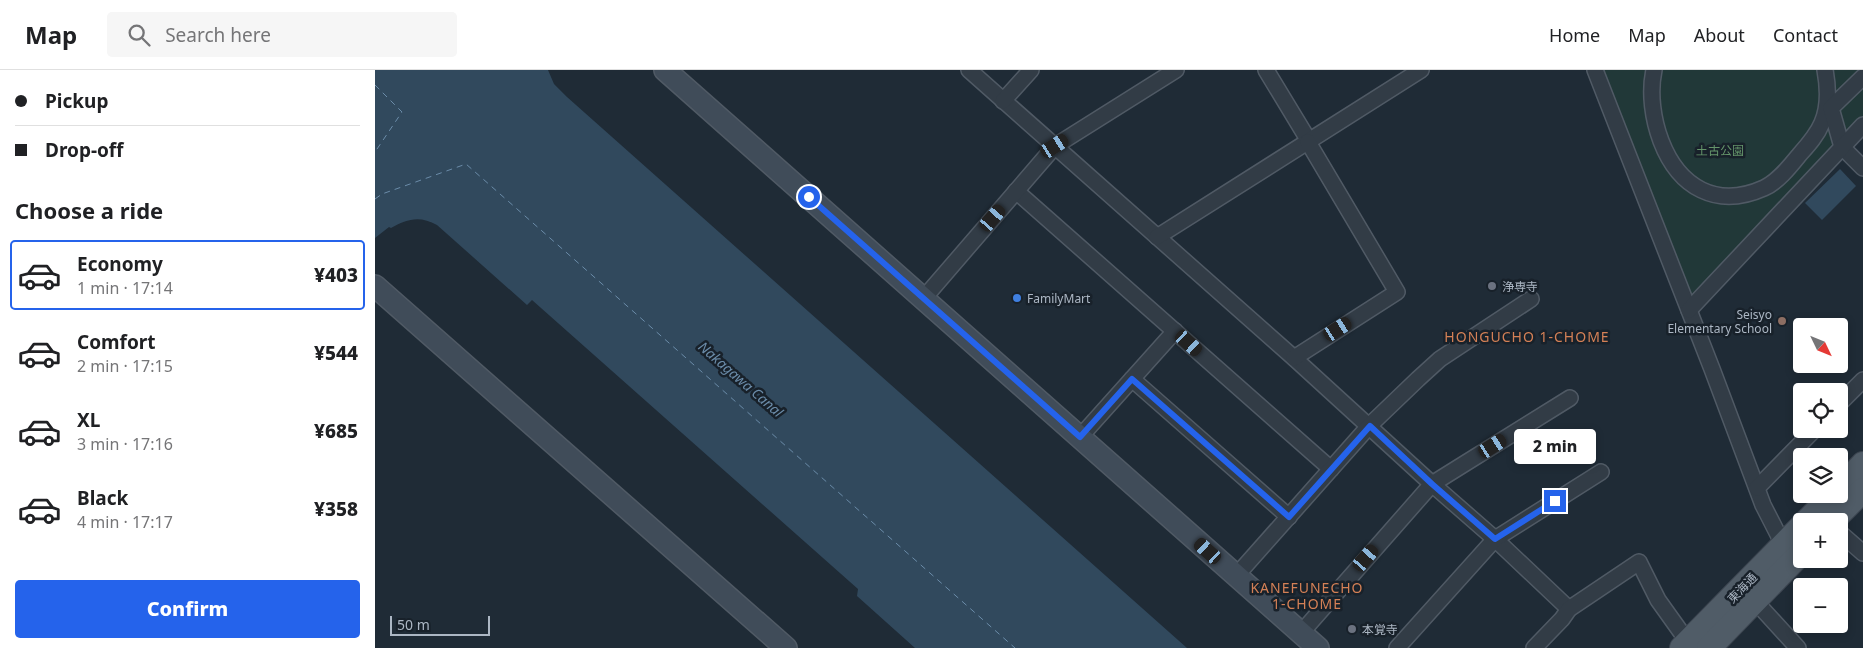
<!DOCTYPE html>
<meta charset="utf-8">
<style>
:root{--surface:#fff;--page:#f6f6f6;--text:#202124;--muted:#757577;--line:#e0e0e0;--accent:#2563eb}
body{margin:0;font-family:"Noto Sans","Noto Sans JP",sans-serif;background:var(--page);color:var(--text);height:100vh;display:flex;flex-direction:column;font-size:19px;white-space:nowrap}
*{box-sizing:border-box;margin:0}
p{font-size:16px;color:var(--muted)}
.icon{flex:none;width:28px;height:28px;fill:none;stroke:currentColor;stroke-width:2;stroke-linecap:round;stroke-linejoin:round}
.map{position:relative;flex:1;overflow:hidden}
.details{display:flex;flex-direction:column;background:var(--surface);width:375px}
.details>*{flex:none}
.guide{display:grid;align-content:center;height:110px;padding:0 15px;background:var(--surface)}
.needle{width:32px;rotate:133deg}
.controls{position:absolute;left:1418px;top:248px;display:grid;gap:10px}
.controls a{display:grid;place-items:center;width:55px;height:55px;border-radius:5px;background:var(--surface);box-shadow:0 2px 8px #0003;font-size:25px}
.scale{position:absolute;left:15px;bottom:12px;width:100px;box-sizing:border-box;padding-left:5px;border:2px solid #acb7c4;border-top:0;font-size:14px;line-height:18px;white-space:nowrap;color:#acb7c4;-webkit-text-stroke:4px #18212a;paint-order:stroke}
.end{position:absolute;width:22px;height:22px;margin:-11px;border:6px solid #2563eb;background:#fff;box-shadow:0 0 0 2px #fff}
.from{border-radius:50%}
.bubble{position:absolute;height:35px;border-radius:5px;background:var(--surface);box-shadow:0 2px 8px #0003;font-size:16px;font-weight:800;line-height:35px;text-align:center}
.car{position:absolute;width:15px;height:30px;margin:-15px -8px;border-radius:6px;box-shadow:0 0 4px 1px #0007;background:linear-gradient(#222 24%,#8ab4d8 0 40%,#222 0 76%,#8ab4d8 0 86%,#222 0)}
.guide b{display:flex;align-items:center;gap:18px;height:48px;font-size:19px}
.guide b+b{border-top:1px solid var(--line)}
.guide i{width:12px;height:12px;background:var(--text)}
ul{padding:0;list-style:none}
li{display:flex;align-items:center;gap:15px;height:70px;margin:0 10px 8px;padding:0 5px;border:2px solid transparent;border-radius:5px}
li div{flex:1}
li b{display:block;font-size:19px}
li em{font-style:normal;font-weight:800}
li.active{border-color:var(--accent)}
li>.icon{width:45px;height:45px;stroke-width:1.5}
h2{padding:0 15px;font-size:22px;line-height:60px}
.action{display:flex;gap:10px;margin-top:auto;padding:10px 15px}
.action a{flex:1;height:58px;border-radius:5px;background:var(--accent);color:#fff;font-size:20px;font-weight:800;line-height:58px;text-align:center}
header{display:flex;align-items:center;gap:30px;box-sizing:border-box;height:70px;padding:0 25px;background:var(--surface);border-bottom:1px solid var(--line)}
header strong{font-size:24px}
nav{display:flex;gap:28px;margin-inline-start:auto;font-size:18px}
.search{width:350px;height:45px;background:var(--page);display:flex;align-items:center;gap:12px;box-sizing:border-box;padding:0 18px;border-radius:5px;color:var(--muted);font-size:19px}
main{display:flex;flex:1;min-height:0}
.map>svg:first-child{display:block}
.green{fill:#213838}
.water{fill:#31495d}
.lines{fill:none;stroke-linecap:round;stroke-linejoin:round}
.ferry{stroke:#6b8ca9;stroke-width:1;stroke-dasharray:6 5;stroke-linecap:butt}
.street-casing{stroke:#505a65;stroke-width:18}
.secondary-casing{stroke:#505a65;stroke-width:24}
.primary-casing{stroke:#3c4550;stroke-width:26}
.street{stroke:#323c46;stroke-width:15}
.secondary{stroke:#404c59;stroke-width:21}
.primary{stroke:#505c67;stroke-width:24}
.route{stroke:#2563eb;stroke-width:6}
.worship-dot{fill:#6b7280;stroke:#18212a;stroke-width:2}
.shop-dot{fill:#3f7fe0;stroke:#18212a;stroke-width:2}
.education-dot{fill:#8d6e63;stroke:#18212a;stroke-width:2}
.labels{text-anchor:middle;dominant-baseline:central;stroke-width:5;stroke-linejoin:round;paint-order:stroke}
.park-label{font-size:12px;fill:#64946a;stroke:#18212a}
.poi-label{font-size:12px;fill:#acb7c4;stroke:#18212a;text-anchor:start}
.street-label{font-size:12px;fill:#acb7c4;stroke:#18212a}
.neighbourhood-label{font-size:14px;letter-spacing:1px;fill:#d48056;stroke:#18212a}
.water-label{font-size:14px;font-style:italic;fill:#6b8ca9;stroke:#18212a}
</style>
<header>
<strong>Map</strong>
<div class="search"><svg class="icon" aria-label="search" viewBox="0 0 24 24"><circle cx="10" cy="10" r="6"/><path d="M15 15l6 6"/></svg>Search here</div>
<nav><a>Home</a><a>Map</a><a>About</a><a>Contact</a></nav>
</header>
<main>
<section class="details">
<div class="guide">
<b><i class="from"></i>Pickup</b>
<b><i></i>Drop-off</b>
</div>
<h2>Choose a ride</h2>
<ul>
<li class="active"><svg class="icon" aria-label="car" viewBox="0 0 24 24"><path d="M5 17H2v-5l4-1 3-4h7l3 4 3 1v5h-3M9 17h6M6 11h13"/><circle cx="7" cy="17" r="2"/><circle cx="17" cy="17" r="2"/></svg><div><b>Economy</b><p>1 min · 17:14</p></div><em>¥403</em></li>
<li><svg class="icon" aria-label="car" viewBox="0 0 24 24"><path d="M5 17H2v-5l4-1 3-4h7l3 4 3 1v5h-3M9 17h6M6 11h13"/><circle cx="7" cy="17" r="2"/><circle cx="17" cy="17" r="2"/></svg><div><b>Comfort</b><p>2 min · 17:15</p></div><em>¥544</em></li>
<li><svg class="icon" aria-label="car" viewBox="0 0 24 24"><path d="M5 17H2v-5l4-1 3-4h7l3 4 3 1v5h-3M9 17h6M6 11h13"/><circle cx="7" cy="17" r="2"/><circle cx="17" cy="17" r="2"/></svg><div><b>XL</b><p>3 min · 17:16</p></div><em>¥685</em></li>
<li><svg class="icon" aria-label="car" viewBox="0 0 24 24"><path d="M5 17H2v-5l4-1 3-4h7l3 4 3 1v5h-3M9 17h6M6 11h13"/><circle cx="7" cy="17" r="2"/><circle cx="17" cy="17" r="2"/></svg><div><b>Black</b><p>4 min · 17:17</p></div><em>¥358</em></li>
</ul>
<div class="action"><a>Confirm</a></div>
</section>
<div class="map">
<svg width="1488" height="578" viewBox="0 0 1488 578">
<rect width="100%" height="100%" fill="#1f2b36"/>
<polygon class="green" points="1227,0 1488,0 1488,47 1316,225"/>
<g class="water">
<path d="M 0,0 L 173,0 L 179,14 L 192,27 L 812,578 L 540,578 L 482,526 L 483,519 L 157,230 L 152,235 L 62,155 C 45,145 31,149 16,158 L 14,157 L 0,168 Z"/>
<polygon points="1465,99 1481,116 1447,150 1430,133"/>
</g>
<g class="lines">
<g class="ferry">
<polyline points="0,15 27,42 0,82"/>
<polyline points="0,129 7,124 91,94 640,578"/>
</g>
<g class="street-casing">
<g id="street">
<polyline points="594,0 919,288 1057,414 1120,469 1194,539"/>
<polyline points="891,0 934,71"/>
<polyline points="1220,0 1337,299 1388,435 1411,480"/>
<path d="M 1279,0 C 1274,23 1278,50 1286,71 C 1304,118 1342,139 1389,118 C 1403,112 1416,95 1425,84 C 1434,74 1442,65 1447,53 C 1454,37 1453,16 1450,0"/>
<polyline points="1488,7 1456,38 1467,77 1488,98"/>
<polyline points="628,31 656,0"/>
<polyline points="641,121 956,399"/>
<polyline points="782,167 1046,0"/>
<polyline points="549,228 680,76 801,0"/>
<polyline points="1314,240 1488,55"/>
<polyline points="919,288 1022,222 933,72"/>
<polyline points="757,309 914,447"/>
<polyline points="1464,334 1488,310"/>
<polyline points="705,367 800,261"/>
<polyline points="1382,418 1440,359"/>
<polyline points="1464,462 1488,483"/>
<polyline points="861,506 995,355 1043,309 1065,289 1156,229"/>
<polyline points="1380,531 1423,578"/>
<polyline points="926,563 1057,414 1195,328"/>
<polyline points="1022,578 1120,469 1226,402"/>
<polyline points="1159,578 1187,549 1194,539 1264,492 1283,530 1313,572"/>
</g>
</g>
<g class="secondary-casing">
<g id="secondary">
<polyline points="290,0 943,578"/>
<polyline points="0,216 411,578"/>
</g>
</g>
<g class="primary-casing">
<g id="primary">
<polyline points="1464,419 1488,394"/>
<polyline points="1432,451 1459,424"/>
<polyline points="1457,451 1488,420"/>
<polyline points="1307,578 1426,457"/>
<polyline points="1334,578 1426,483"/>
</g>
</g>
<use href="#street" class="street"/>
<use href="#secondary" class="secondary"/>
<use href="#primary" class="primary"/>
</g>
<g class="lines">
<polyline class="route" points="434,127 705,367 757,309 914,447 995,356 1057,414 1120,469 1180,431"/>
</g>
<g class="worship-dot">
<circle cx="1117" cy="216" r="5"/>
<circle cx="977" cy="559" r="5"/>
</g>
<circle class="shop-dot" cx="642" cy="228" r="5"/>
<circle class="education-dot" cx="1407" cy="251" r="5"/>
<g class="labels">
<g class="park-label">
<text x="1345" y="80">土古公園</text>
</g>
<g class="poi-label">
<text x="1127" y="216">浄専寺</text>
<text x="652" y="228">FamilyMart</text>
<text x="1397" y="244" text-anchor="end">Seisyo<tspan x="1397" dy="14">Elementary School</tspan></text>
<text x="987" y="559">本覚寺</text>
</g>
<g class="street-label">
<text transform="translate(1367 518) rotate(-46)">東海通</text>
</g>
<g class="neighbourhood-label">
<text x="1152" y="266">HONGUCHO 1-CHOME</text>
<text x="932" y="517">KANEFUNECHO<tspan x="932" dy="16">1-CHOME</tspan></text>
</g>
<g class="water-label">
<text transform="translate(366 309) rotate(41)">Nakagawa Canal</text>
</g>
</g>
</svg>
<div class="controls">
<a><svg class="needle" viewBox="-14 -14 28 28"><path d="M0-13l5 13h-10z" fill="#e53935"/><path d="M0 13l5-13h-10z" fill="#757577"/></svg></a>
<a><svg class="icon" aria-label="locate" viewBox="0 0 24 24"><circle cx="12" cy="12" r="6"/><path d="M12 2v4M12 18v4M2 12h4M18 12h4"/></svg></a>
<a><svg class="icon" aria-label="layers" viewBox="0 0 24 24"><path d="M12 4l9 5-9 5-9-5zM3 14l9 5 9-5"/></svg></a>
<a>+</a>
<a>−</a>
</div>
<div class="scale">50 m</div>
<i class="end from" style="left:434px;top:127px"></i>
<i class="end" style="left:1180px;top:431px"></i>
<div class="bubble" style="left:1139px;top:359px;width:82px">2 min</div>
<i class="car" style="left:680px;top:76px;rotate:58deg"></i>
<i class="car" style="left:618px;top:148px;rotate:41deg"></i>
<i class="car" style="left:963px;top:259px;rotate:58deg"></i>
<i class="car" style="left:814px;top:273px;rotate:132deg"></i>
<i class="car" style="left:1118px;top:376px;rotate:58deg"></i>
<i class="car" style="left:833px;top:481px;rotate:312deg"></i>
<i class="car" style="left:991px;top:488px;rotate:41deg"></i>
</div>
</main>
